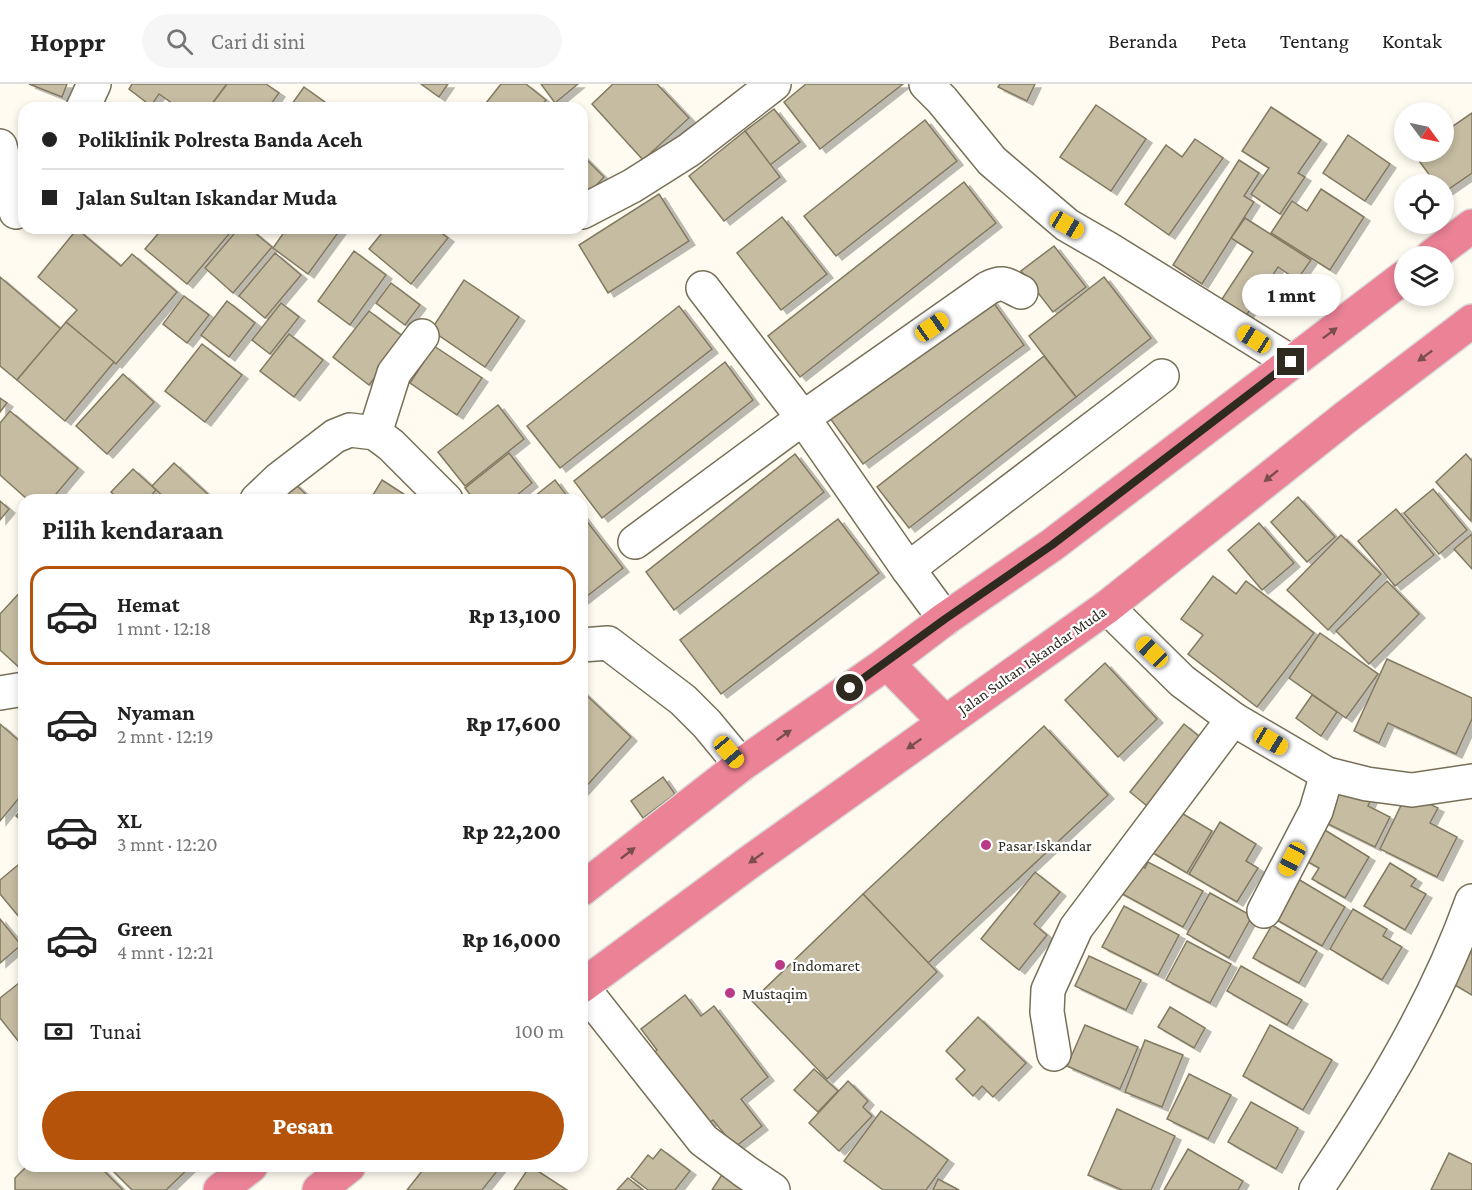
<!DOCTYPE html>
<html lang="id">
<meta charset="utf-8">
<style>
:root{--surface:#fff;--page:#f6f6f6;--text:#222;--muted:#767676;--line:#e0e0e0;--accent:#b45309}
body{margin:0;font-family:"Crimson Pro",serif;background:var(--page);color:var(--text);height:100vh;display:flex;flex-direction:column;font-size:22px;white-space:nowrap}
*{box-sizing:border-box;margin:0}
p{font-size:20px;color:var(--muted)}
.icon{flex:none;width:33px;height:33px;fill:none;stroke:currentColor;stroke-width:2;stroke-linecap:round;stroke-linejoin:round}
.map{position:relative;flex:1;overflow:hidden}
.panel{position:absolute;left:18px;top:410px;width:570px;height:678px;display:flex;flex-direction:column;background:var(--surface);border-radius:18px;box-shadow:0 3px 9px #0003}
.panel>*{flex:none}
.banner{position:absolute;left:18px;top:18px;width:570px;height:132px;border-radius:18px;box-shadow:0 3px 9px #0003;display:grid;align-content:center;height:132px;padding:0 24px;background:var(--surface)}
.needle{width:39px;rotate:123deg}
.buttons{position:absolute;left:1394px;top:18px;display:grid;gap:12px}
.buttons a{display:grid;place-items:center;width:60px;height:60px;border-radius:50%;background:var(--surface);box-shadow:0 3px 9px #0003;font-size:30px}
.end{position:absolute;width:27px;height:27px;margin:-14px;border:8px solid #2e2a20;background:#fff;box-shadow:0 0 0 3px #fff}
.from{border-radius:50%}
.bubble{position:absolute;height:42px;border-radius:21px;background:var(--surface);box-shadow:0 3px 9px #0003;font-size:20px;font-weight:800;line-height:42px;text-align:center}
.car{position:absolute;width:18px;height:36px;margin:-18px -9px;border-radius:8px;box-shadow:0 0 4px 2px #0007;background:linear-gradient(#f5c518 24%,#345 0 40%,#f5c518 0 76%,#345 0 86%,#f5c518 0)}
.banner b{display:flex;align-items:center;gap:21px;height:57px;font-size:22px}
.banner b+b{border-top:2px solid var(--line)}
.banner i{width:15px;height:15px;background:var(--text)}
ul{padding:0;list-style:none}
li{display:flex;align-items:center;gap:18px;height:99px;margin:0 12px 9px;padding:0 12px;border:3px solid transparent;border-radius:18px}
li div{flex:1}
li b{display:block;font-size:22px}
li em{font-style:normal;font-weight:800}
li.on{border-color:var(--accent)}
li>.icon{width:54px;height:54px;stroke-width:1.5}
h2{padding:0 24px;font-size:27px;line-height:72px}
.pay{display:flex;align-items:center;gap:15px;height:66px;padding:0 24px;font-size:22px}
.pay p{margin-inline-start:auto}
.button{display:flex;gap:12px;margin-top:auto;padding:12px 24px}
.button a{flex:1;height:69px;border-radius:36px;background:var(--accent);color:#fff;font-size:24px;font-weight:800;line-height:69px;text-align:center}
header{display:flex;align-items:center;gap:36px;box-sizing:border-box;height:84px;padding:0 30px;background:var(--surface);border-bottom:2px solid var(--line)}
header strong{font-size:28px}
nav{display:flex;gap:33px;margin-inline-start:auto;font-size:21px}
.search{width:420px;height:54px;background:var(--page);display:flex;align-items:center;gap:15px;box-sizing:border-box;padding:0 21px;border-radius:33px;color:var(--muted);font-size:22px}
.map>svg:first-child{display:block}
.building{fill:#c5bca2;stroke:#817960;stroke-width:1.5;filter:url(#shadow)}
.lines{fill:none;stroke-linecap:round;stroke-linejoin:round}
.minor-casing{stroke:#776f57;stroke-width:36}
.trunk-casing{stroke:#d9d9d7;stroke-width:36}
.minor{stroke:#fff;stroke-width:33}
.trunk{stroke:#eb8296;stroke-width:33}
.oneway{fill:#7a4d4f}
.route{stroke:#2e2a20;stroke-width:8}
.poi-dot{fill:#bb3a85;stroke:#fff;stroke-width:2}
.labels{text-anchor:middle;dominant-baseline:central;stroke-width:4.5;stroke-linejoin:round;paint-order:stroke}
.street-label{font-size:16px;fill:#2e2a20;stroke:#fff}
.poi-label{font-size:16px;fill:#2e2a20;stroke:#fff;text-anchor:start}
</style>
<header>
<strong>Hoppr</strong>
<div class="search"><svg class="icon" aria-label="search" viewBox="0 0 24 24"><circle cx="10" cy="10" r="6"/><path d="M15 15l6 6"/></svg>Cari di sini</div>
<nav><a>Beranda</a><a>Peta</a><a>Tentang</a><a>Kontak</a></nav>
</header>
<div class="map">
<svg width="1472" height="1106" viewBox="0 0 1472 1106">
<defs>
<filter id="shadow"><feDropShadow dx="6" dy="4" stdDeviation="0" flood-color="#0004"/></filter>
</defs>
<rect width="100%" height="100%" fill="#fffbf0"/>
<g class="building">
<polygon points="29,0 67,0 62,13"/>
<polygon points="132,0 227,0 209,24 179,24 159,10 151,22 129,5"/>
<polygon points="227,0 266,0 279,9 268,24 209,24"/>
<polygon points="421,0 448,0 439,13"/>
<polygon points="501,0 526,0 546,16 539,24 482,24"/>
<polygon points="541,0 578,0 555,19"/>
<polygon points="613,0 657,0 689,34 643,76 592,20"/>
<polygon points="806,0 903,0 820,65 784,18"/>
<polygon points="1000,0 1035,0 1027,17 998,3"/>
<polygon points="304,3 333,24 289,24"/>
<polygon points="1096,21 1146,55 1111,107 1060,73"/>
<polygon points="1271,23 1321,56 1298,89 1305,93 1280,130 1251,110 1269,84 1242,67"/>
<polygon points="774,25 800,58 770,81 745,47"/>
<polygon points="1472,29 1472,89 1443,109 1443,100 1436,100 1414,70 1417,68 1443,68 1443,49"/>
<polygon points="925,36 957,77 836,172 804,132"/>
<polygon points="745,47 780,93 724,137 689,92"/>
<polygon points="1348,51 1390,80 1365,117 1323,89"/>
<polygon points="1195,55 1223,74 1169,151 1125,120 1166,61 1182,73"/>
<polygon points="582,71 604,93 582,116"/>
<polygon points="1239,76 1259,89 1244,112 1254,118 1202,200 1173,181"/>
<polygon points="964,98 996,139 800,293 768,252"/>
<polygon points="1321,105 1364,133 1330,186 1271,149 1292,117 1307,127"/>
<polygon points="659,110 689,157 608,209 579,161"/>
<polygon points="782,133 827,190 781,226 737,169"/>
<polygon points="1245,134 1311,176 1297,196 1278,183 1246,232 1222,215 1253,168 1231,154"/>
<polygon points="163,144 234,144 187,200 145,165"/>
<polygon points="239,144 249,144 272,163 233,209 205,184"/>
<polygon points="287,144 336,144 340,146 308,190 273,164"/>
<polygon points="386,144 435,144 448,154 411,200 369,165"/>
<polygon points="77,145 121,182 132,170 177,208 116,280 66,238 77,226 38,193"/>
<polygon points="1054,162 1086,203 1053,228 1021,187"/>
<polygon points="354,167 386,191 350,241 318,217"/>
<polygon points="275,169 301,191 265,234 239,212"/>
<polygon points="0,193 61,245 17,296 0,282"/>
<polygon points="1104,193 1151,254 1076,313 1029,252"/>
<polygon points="464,196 519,233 485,283 431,246"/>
<polygon points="391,199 420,221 405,241 376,219"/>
<polygon points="988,211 1024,261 863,380 827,330"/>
<polygon points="184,212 209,231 187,259 163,240"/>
<polygon points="227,217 255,239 229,273 201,251"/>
<polygon points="281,219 299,233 270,270 252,256"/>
<polygon points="679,222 712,265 560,384 527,342"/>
<polygon points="369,227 405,254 369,301 333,273"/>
<polygon points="66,238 114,278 65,337 17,296"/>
<polygon points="289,250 323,276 294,313 260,287"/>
<polygon points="202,260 242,291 205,338 165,307"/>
<polygon points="434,262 482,294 457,331 410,299"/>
<polygon points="1044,272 1076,313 909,444 877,403"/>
<polygon points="725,278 753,316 602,434 574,397"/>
<polygon points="123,290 154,318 107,370 76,342"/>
<polygon points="0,314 7,319 0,328"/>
<polygon points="498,321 524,355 465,402 438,368"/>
<polygon points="10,327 78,384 51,416 28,416 0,391 0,339"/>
<polygon points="509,369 532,399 511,416 474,416 465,404"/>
<polygon points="795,370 824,408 674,526 646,488"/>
<polygon points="1466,370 1472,377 1471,437 1436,398"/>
<polygon points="174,379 214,416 167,416 152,402"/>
<polygon points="133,385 156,406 147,416 119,416 111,408"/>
<polygon points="382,396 413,416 370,416"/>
<polygon points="555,396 570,416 530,416"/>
<polygon points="294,399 312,416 278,416"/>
<polygon points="1433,405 1467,446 1439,470 1404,429"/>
<polygon points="156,410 163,416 151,416"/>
<polygon points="1298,413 1335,453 1307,478 1271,438"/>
<polygon points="0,417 9,425 0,436"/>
<polygon points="1396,425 1434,471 1395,502 1358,457"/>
<polygon points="582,431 623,484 582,516"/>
<polygon points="838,435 879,489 721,610 680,556"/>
<polygon points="1259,439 1294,479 1262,506 1228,466"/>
<polygon points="1472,450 1472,485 1454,465"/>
<polygon points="1341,451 1381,490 1328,546 1287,506"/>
<polygon points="1213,492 1236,510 1246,497 1314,549 1257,623 1188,570 1203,551 1181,535"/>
<polygon points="1387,497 1419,530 1369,580 1336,547"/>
<polygon points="24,504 24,585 23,587 0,566 0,530"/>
<polygon points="1320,549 1378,590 1346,634 1289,594"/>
<polygon points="1387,575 1472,614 1472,635 1456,670 1388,639 1379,659 1354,647"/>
<polygon points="1105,579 1157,635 1118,673 1065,616"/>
<polygon points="582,607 631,653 582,707"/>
<polygon points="1312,611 1337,628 1321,652 1296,634"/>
<polygon points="0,640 24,661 24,708 0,737"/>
<polygon points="1184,640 1206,658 1152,726 1130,708"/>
<polygon points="1044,642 1108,711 928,879 863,810"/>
<polygon points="663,693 675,710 643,734 631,717"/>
<polygon points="1340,695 1373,711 1368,722 1390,733 1375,763 1320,736"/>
<polygon points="1407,709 1438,724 1430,739 1457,753 1437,793 1380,765"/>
<polygon points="24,723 24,739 16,732"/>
<polygon points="1173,724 1212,747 1187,789 1148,766"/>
<polygon points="1220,738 1256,760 1246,777 1258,784 1237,818 1189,790"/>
<polygon points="1315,740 1369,773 1345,814 1312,795 1319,784 1296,771"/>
<polygon points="24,776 24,839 0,810 0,796"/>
<polygon points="1133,777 1145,784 1148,778 1203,807 1183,843 1117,807"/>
<polygon points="1390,779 1416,795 1411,802 1426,810 1405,846 1364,822"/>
<polygon points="1035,788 1060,808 1034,840 1047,851 1019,886 981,855"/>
<polygon points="1293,792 1345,823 1322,862 1270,832"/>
<polygon points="1210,809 1252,832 1229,874 1187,850"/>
<polygon points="863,810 937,888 827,995 752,917"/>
<polygon points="1124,822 1179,851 1158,891 1102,863"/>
<polygon points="1353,825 1387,845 1383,852 1402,863 1382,896 1330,865"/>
<polygon points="0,835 21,861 0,879"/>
<polygon points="1272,841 1317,867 1299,899 1253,874"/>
<polygon points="1187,857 1231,880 1210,919 1166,896"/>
<polygon points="1471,862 1472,863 1472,911 1450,898"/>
<polygon points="1089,872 1141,896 1126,926 1075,902"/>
<polygon points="1241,882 1302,916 1287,941 1227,907"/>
<polygon points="24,895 24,954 19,958 0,934 0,914"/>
<polygon points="685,911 701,932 714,922 768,993 741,1015 762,1042 735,1063 713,1036 700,1047 645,976 657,966 641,945"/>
<polygon points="1170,923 1205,944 1194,964 1158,943"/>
<polygon points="978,933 1026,979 993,1013 982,1002 973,1012 956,995 965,986 946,967"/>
<polygon points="1085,941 1138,963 1120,1005 1067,982"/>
<polygon points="1270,941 1332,976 1303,1026 1243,992"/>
<polygon points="1145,956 1183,971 1162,1023 1125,1008"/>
<polygon points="814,985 838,1007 818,1028 794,1006"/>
<polygon points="1189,990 1231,1011 1208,1055 1167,1035"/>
<polygon points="848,997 868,1017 863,1023 872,1032 839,1067 809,1039"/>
<polygon points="1251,1018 1298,1044 1276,1085 1228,1058"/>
<polygon points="1117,1025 1175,1052 1151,1106 1122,1106 1088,1091"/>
<polygon points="881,1027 948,1076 926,1106 883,1106 844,1077"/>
<polygon points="661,1065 690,1087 675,1106 648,1106 631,1093 648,1071 653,1075"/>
<polygon points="1188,1065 1243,1097 1238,1106 1164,1106"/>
<polygon points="1449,1069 1472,1080 1472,1106 1431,1106"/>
<polygon points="27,1082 99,1082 123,1106 15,1106 15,1094"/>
<polygon points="108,1082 191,1082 166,1106 132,1106"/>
<polygon points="426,1082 501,1082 482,1106 407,1106"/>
<polygon points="530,1082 567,1106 514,1106"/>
<polygon points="723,1089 750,1106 712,1106"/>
<polygon points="628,1094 643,1106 617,1106"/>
<polygon points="938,1095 959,1106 933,1106"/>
</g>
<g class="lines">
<g class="minor-casing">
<g id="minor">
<polyline points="926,0 942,16 992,77 1067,141 1107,164 1291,278"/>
<polyline points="83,24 94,0"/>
<polyline points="0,62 16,128"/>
<polyline points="582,128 632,102 689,66 774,0"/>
<polyline points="703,204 803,334 908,485 945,535"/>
<polyline points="375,349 394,289 422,252"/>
<polyline points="257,416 279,395 335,352 350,346 375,349 391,361 446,416"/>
<path d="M 635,458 L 803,334 L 988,204 C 1004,196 1006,201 1021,208"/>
<polyline points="908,485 1162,292"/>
<polyline points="1107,523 1182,597 1233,635 1327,690 1367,700 1412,706 1472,697"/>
<polyline points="582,561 608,559 683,616 707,640 741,681"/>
<polyline points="0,609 24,605"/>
<polyline points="1264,827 1316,727 1327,690"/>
<polyline points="582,903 703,1056 746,1088 773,1106"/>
<polyline points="1054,970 1047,928 1048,906 1076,844 1233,635"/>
<path d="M 1316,1106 C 1377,1015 1435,921 1472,817"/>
</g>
</g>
<g class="trunk-casing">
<g id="trunk">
<polyline points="1432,172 1472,142"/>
<polyline points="887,579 945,638"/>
<polyline points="582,805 741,681 887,579 945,535 1052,461 1404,193"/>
<polyline points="582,902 751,777 1107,523 1346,333 1472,237"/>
<polyline points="220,1106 251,1082"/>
<polyline points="319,1106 349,1082"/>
</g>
</g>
<use href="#minor" class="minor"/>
<use href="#trunk" class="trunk"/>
</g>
<defs><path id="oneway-solid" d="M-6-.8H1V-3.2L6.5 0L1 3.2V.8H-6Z" transform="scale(1.5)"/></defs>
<g class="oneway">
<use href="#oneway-solid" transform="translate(1330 249) rotate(-37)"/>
<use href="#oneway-solid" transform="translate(1425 272) rotate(143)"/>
<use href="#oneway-solid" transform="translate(1271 392) rotate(141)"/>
<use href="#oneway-solid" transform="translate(784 651) rotate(-35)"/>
<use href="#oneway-solid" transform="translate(914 660) rotate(145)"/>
<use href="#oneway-solid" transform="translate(628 769) rotate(-38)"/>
<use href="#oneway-solid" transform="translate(756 774) rotate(144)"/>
</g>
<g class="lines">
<polyline class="route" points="850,604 945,535 1052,461 1291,278"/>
</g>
<g class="poi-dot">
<circle cx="986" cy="761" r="6"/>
<circle cx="780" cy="881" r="6"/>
<circle cx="730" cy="909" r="6"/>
</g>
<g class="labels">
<g class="street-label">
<text transform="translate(1032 576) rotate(-35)">Jalan Sultan Iskandar Muda</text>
</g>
<g class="poi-label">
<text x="998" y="761">Pasar Iskandar</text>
<text x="792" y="881">Indomaret</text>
<text x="742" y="909">Mustaqim</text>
</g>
</g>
</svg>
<div class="buttons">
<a><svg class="needle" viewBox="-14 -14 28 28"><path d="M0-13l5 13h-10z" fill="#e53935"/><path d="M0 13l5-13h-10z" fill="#767676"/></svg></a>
<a><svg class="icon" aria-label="locate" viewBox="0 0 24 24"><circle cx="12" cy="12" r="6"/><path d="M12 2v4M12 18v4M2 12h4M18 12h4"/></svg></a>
<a><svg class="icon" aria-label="layers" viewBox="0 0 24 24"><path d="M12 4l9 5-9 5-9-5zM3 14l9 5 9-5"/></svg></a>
</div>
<i class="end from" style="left:850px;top:604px"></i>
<i class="end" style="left:1291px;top:278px"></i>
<div class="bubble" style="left:1242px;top:190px;width:99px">1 mnt</div>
<i class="car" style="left:1067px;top:141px;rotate:120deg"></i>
<i class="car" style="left:932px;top:243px;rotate:55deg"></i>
<i class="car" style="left:1254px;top:255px;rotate:302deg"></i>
<i class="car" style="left:1152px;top:568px;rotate:314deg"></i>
<i class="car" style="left:1271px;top:657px;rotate:121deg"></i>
<i class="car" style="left:729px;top:668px;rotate:140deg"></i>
<i class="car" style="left:1292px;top:775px;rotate:208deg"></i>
<div class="banner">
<b><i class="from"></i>Poliklinik Polresta Banda Aceh</b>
<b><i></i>Jalan Sultan Iskandar Muda</b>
</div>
<section class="panel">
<h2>Pilih kendaraan</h2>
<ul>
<li class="on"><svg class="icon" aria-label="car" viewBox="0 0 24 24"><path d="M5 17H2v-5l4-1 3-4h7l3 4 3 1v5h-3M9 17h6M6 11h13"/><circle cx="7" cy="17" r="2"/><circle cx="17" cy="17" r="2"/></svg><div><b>Hemat</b><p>1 mnt · 12:18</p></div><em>Rp 13,100</em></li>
<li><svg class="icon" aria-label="car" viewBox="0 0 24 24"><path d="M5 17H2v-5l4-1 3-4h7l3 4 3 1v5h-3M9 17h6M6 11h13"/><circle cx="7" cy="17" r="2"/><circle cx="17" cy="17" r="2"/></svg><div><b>Nyaman</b><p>2 mnt · 12:19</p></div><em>Rp 17,600</em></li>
<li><svg class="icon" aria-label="car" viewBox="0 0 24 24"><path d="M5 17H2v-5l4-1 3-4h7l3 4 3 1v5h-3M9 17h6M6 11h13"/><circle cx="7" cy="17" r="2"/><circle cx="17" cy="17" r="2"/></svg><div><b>XL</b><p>3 mnt · 12:20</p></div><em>Rp 22,200</em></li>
<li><svg class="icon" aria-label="car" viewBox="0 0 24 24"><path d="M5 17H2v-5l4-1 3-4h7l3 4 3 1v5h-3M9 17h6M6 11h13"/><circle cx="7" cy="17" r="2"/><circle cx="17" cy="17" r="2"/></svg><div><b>Green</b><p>4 mnt · 12:21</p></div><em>Rp 16,000</em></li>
</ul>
<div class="pay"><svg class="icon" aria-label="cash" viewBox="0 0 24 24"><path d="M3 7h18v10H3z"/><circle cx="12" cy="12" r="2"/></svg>Tunai<p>100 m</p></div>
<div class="button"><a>Pesan</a></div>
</section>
</div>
